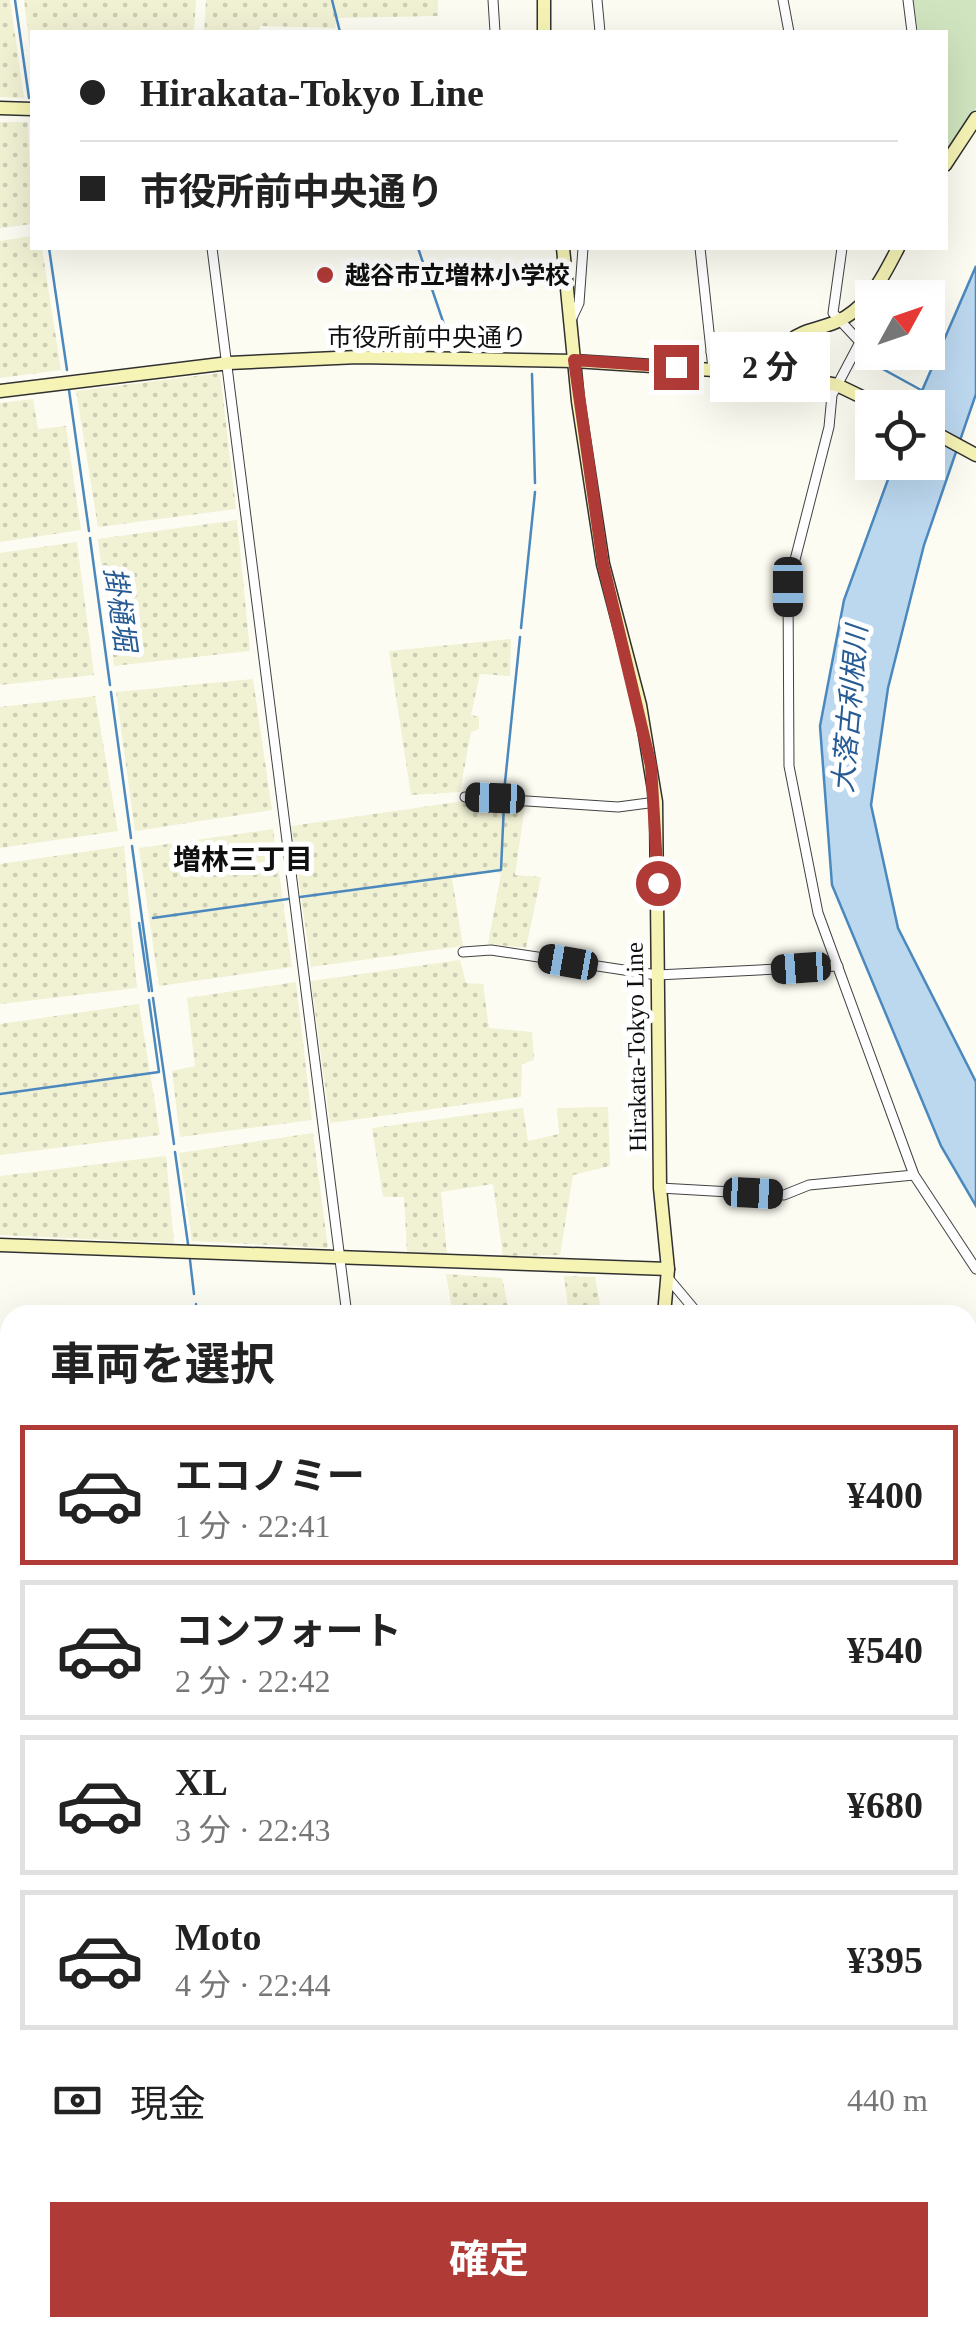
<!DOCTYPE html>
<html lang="ja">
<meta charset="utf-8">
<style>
:root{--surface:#fff;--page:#f6f6f6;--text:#222;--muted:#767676;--line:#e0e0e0;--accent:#af3a36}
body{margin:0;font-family:"Times New Roman","Noto Sans JP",serif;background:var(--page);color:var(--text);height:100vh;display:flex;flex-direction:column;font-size:38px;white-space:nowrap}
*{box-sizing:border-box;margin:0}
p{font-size:32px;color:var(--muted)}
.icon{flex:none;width:55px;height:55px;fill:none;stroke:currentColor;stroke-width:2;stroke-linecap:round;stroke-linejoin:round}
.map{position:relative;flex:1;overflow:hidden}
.sheet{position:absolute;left:0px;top:1305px;width:978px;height:1032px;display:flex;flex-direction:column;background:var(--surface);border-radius:30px 30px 0 0;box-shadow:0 10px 40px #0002}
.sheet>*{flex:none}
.hud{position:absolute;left:30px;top:30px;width:918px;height:220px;border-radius:0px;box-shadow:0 10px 40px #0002;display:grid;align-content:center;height:220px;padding:0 50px;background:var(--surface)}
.needle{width:65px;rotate:50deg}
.controls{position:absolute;left:855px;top:280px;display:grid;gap:20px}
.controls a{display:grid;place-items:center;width:90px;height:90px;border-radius:0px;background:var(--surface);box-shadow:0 10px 40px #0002;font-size:50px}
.end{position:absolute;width:45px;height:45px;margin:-22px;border:12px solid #af3a36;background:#fff;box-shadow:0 0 0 5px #fff}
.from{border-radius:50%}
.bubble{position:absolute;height:70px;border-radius:0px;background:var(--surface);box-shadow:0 10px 40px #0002;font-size:32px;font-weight:700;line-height:70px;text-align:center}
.car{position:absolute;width:30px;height:60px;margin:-30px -15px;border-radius:12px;box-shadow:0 0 8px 2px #0007;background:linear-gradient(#222 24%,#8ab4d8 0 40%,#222 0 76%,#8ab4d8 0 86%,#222 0)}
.hud b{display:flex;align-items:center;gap:35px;height:95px;font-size:38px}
.hud b+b{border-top:2px solid var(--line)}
.hud i{width:25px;height:25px;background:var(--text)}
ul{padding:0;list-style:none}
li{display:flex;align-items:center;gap:30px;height:140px;margin:0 20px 15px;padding:0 30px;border:5px solid var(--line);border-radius:0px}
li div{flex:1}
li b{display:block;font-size:38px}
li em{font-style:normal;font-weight:700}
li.current{border-color:var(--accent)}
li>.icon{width:90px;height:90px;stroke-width:1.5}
h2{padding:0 50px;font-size:45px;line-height:120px}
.pay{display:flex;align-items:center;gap:25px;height:110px;padding:0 50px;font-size:38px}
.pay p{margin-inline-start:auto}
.cta{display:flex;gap:20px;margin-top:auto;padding:20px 50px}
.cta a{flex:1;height:115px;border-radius:0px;background:var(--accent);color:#fff;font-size:40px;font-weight:700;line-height:115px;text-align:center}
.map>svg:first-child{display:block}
.farmland{fill:url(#farmland-dots)}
.park{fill:#d0e5bf}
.water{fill:#bcd8ef;stroke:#4b88be;stroke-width:2.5}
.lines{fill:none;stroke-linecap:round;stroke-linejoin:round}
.stream{stroke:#4b88be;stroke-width:2.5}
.street-casing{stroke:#424242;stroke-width:11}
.secondary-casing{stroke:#313131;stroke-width:15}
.highway-casing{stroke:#202020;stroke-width:20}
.street{stroke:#fff;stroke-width:9}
.secondary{stroke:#f6f4b5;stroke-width:12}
.highway{stroke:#e4ab6a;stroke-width:18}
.route{stroke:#af3a36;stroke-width:12}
.poi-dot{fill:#af3a36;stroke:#fff;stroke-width:4}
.labels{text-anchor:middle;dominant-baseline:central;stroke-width:10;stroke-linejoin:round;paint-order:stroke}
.poi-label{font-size:25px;font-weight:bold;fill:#0f0f0f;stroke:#fff;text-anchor:start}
.street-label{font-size:25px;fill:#0f0f0f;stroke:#fff}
.water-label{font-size:28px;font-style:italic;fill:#265b93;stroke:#fff}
.neighbourhood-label{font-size:28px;font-weight:bold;fill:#0f0f0f;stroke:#fff}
</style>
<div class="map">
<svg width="976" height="2337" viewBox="0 0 976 2337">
<defs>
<pattern id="farmland-dots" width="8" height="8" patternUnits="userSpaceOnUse" patternTransform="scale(2.5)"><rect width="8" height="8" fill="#f1f1d4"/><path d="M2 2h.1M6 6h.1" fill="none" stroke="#cdcdb5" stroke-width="1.8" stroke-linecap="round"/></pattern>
</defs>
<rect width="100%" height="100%" fill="#fdfcf2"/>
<g class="farmland">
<polygon points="0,0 10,0 24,98 0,97"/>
<polygon points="24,0 196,0 194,32 32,32 32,65"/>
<polygon points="206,0 438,0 438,16 337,18 335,28 260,26 259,32 204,32"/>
<polygon points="0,122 28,122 32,224 0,228"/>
<polygon points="32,236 32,248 42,248 61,370 0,378 0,241"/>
<polygon points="220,373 236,509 98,527 76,391"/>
<polygon points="33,399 38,429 66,426 81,530 0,542 0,403"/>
<polygon points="237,520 250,651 114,666 98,539"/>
<polygon points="77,542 94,675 0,685 0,553"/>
<polygon points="511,639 510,676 480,674 471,715 479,717 479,729 471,732 460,792 411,795 389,651"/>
<polygon points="253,679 272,810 135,831 116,692"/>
<polygon points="95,696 118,831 0,848 0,707"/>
<polygon points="464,801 525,805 515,875 541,877 526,948 488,944 501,874 496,872 452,878 463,946 311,967 291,826"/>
<polygon points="273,829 292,967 159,986 139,848"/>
<polygon points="124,846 137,988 0,1004 0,864"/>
<polygon points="460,960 466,983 483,984 489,1028 532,1032 534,1060 522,1064 521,1097 330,1123 311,981"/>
<polygon points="296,982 312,1120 180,1137 172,1071 195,1066 187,998"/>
<polygon points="139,1004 160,1135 0,1155 0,1024"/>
<polygon points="608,1107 610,1166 573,1175 560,1255 503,1256 493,1184 441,1192 447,1254 407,1252 404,1197 383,1197 372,1128 523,1108 528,1141 559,1134 557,1108"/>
<polygon points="313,1133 328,1248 192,1241 179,1153"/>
<polygon points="166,1156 174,1243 0,1235 0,1176"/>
<polygon points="446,1274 502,1278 510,1315 453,1315"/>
<polygon points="564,1276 595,1277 602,1315 569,1315"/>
<polygon points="10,1485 10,1633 0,1634 0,1487"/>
</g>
<polygon class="park" points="913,0 976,0 976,108 945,154 945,32 918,32"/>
<polygon class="water" points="976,266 976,394 924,545 888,688 871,805 898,928 976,1082 976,1206 941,1146 832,885 820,726 844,600 894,463 928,462 928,408 915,407"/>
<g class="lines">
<g class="stream">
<polyline points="15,0 29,98"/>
<polyline points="332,0 340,32"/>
<polyline points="32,122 32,126"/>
<polyline points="49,248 67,370"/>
<polyline points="418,248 451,345"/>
<polyline points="870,362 921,390"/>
<polyline points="532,374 535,483"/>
<polyline points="69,390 89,531"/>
<polyline points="90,538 110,685"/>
<polyline points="521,628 535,492"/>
<polyline points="111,692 131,838"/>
<polyline points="504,792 520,637"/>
<polyline points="132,846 152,991"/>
<polyline points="300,897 501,870 504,804"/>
<polyline points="153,918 288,899"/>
<polyline points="139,923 149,991"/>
<polyline points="153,998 174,1144"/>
<polyline points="0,1094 159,1072 149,1000"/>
<polyline points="175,1152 188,1244"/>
<polyline points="190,1260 194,1294"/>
<polyline points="196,1304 197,1315"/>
<polyline points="0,1796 10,1795"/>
</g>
<g class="street-casing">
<g id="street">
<polyline points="493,0 495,32"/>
<polyline points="597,0 600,32"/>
<polyline points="783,0 789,32"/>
<polyline points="908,0 912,32"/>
<polyline points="212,248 347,1315"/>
<polyline points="700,248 713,369"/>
<polyline points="842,248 833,313 860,342 832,395 829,427 788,587 789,766 818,913 914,1175 976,1269"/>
<polyline points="572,318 579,303 583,248"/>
<polyline points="711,352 783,347"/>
<polyline points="465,797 618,807 656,802"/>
<polyline points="463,952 491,950 657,975 838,966"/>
<polyline points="660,1188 784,1195 809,1185 914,1175"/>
<polyline points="668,1278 699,1315"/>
<polyline points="968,1602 976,1605"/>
<polyline points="0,1639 10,1637"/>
<polyline points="113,2328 117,2337"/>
<polyline points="317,2328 324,2337"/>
<polyline points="616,2328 621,2337"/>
<polyline points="72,2337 96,2328"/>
<polyline points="882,2337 883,2328"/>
</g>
</g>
<g class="secondary-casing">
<g id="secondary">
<polyline points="544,32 544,0"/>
<polyline points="0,108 32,109"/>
<polyline points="945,165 976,118"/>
<polyline points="563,248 578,401 603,564 640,705 656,802 660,1188 668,1269 664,1315"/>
<path d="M 777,374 C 780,320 822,338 854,311 C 875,294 886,271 898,248"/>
<polyline points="0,391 229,363 358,357 574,361 777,374 837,385 885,408"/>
<polyline points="928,429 976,455"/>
<polyline points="0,1245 668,1269"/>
<polyline points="0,1716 10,1726"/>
<polyline points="968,1862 976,1863"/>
<polyline points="0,1881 10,1880"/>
<polyline points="0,2204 10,2191"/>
<polyline points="968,2213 976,2218"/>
</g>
</g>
<g class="highway-casing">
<g id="highway">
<polyline points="968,2049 976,2049"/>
<polyline points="968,2106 976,2105"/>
<polyline points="0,2279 10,2275"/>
<polyline points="22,2337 46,2328"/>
</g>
</g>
<use href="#street" class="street"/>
<use href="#secondary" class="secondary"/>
<use href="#highway" class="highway"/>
</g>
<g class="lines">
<polyline class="route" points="658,883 651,766 603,564 574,360 676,367"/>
</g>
<circle class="poi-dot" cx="325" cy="275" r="10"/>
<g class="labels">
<g class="poi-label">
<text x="345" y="275">越谷市立増林小学校</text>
</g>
<g class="street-label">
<text x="427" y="337">市役所前中央通り</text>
<text transform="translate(636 1047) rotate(-91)">Hirakata-Tokyo Line</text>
</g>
<g class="water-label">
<text transform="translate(120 609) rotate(82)">掛樋堀</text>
<text transform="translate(850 709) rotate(-85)">大落古利根川</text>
</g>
<g class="neighbourhood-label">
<text x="243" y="859">増林三丁目</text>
</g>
</g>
</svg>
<div class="controls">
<a><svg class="needle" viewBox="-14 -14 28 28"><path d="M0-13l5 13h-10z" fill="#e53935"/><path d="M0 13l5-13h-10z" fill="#767676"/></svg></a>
<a><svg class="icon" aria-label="locate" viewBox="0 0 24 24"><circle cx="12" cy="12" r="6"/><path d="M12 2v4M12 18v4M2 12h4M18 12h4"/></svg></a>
</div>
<i class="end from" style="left:658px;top:883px"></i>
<i class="end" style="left:676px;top:367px"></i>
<div class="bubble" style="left:710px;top:332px;width:120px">2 分</div>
<i class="car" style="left:788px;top:587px;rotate:180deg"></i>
<i class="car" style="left:495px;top:798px;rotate:272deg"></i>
<i class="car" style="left:568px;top:962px;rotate:280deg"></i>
<i class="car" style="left:801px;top:968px;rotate:266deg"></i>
<i class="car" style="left:753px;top:1193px;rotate:93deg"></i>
<div class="hud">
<b><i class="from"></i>Hirakata-Tokyo Line</b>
<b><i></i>市役所前中央通り</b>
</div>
<section class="sheet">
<h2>車両を選択</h2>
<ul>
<li class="current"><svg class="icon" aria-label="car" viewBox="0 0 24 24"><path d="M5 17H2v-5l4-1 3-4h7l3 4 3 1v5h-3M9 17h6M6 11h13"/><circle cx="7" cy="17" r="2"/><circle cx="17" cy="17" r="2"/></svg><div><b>エコノミー</b><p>1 分 · 22:41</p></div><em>¥400</em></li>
<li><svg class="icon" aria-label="car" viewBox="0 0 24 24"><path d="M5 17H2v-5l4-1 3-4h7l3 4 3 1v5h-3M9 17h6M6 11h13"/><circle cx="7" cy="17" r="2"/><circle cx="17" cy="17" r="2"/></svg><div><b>コンフォート</b><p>2 分 · 22:42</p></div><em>¥540</em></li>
<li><svg class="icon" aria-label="car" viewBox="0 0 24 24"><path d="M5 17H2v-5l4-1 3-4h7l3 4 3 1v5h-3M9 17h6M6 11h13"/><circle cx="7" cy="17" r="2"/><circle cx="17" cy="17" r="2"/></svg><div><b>XL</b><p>3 分 · 22:43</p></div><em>¥680</em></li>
<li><svg class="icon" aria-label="car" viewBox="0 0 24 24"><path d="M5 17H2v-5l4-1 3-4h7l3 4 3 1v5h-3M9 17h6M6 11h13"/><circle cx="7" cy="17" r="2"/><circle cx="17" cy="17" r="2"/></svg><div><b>Moto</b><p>4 分 · 22:44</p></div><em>¥395</em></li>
</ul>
<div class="pay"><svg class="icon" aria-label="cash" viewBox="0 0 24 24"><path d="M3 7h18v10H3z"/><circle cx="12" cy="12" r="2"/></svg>現金<p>440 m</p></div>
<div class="cta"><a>確定</a></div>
</section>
</div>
